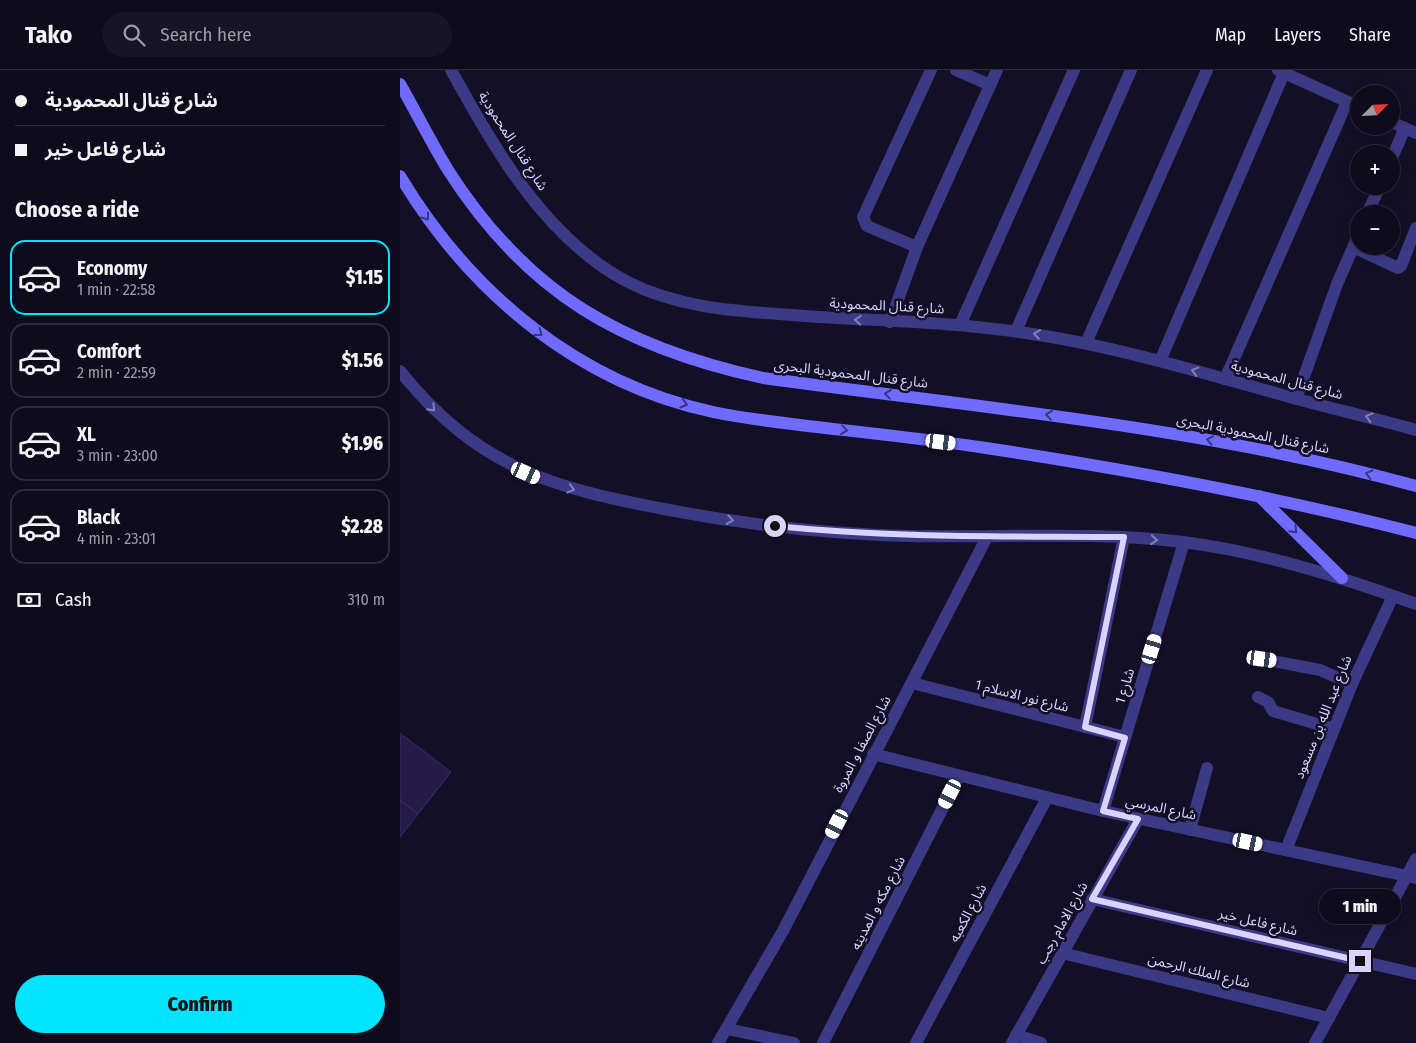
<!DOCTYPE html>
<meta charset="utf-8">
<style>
:root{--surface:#0e0b1c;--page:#171425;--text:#f1f3f6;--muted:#9b9ba3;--line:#2e2b3b;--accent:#00e5ff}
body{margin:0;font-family:"Fira Sans Condensed","Noto Sans Arabic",sans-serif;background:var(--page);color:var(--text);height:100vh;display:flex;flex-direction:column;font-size:19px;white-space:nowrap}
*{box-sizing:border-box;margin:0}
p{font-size:16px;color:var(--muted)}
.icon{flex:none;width:28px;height:28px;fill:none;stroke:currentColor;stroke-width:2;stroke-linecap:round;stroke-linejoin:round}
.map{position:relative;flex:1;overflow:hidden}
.drawer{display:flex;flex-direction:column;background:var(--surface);width:400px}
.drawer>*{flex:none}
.hud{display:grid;align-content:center;height:110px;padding:0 15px;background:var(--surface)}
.needle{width:32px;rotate:66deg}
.buttons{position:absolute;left:950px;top:15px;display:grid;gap:10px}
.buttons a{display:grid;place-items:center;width:50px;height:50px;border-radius:50%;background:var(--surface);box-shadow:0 2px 12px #0003,0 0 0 1px var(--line);font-size:25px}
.end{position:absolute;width:22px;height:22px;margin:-11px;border:6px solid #d9d4ff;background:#111;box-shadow:0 0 0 2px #111}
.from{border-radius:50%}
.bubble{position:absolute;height:35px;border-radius:18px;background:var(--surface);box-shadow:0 2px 12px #0003,0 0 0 1px var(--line);font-size:16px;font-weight:800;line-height:35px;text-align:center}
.car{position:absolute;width:15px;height:30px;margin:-15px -8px;border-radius:6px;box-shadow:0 0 4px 1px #0007;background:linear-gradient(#fff 24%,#345 0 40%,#fff 0 76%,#345 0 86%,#fff 0)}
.hud b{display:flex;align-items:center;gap:18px;height:48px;font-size:19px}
.hud b+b{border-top:1px solid var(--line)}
.hud i{width:12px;height:12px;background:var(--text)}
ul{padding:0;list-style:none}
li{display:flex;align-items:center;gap:15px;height:75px;margin:0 10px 8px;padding:0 5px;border:2px solid var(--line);border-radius:15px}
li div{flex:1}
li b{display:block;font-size:19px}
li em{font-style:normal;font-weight:800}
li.selected{border-color:var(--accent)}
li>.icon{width:45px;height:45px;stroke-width:1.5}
h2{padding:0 15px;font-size:22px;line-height:60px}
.pay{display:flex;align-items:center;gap:12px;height:55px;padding:0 15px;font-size:19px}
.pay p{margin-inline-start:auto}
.primary-button{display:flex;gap:10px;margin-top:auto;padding:10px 15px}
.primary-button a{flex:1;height:58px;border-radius:30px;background:var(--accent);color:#111;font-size:20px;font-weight:800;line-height:58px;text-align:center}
header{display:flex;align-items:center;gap:30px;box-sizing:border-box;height:70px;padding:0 25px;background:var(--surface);border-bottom:1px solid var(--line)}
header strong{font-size:24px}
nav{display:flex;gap:28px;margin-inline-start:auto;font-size:18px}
.search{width:350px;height:45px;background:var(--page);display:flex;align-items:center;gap:12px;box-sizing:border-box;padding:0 18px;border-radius:28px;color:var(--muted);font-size:19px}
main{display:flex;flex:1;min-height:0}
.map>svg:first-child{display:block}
.building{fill:#241b47;stroke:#3b2d73}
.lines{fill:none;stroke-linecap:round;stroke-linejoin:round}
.minor{stroke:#3d3a85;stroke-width:12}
.tertiary{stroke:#3d3a85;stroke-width:12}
.secondary{stroke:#6f6bff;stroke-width:12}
.oneway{stroke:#38347d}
.oneway2{stroke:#837fbc}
.route{stroke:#d9d4ff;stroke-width:6}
.labels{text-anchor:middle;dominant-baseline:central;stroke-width:5;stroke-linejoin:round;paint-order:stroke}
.street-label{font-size:14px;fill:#d9d4ff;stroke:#130f26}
</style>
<header>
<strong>Tako</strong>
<div class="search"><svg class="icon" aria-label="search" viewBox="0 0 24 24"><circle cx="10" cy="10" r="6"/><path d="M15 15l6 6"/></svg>Search here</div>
<nav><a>Map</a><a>Layers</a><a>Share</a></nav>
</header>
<main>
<section class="drawer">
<div class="hud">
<b><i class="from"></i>شارع قنال المحمودية</b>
<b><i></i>شارع فاعل خير</b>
</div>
<h2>Choose a ride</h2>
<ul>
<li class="selected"><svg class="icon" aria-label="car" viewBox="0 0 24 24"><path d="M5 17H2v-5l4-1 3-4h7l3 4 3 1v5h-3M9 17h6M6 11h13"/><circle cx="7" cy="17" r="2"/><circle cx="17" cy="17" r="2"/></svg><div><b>Economy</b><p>1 min · 22:58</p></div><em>$1.15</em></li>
<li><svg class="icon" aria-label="car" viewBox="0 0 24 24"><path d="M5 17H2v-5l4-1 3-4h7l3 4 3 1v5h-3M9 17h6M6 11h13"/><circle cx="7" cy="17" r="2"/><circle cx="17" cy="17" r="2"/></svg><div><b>Comfort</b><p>2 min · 22:59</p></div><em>$1.56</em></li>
<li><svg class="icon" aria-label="car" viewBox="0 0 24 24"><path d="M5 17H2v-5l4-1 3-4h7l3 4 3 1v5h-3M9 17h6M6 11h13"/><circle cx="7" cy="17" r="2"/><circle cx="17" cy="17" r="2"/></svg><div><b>XL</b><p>3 min · 23:00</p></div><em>$1.96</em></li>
<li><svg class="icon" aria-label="car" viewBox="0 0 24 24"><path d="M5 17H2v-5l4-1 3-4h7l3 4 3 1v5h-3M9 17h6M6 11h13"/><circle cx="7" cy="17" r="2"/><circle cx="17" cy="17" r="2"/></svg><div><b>Black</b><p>4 min · 23:01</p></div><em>$2.28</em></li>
</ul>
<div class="pay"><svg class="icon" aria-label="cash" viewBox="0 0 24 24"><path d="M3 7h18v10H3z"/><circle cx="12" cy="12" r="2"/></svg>Cash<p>310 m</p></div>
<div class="primary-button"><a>Confirm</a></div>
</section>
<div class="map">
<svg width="1016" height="973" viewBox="0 0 1016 973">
<rect width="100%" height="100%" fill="#130f26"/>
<g class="building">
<polygon points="0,663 51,702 18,744 0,730"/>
<polygon points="0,730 18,744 0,767"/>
</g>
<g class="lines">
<g class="minor">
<polyline points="556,0 590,15"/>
<polyline points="878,0 959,37"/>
<polyline points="991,52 1016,63"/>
<polyline points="991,90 1005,58"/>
<polyline points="967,144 980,116"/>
<polyline points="517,177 467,156 463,147 531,0"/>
<polyline points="953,177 998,198 1001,196 1016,158"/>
<polyline points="490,252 517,177 597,0"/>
<polyline points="560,255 674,0"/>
<polyline points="616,261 731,0"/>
<polyline points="686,273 807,0"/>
<polyline points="760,291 884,3"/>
<polyline points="825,309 947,32"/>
<polyline points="896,329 937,214 959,164"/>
<polyline points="862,589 920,600 952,614"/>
<polyline points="512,613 725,667"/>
<polyline points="858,627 868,632 873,641 934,659"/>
<polyline points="685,657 724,467"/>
<polyline points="473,684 703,741 1016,808"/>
<polyline points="703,741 784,472"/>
<polyline points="790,760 807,698"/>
<polyline points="886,780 952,614 993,526"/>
<polyline points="692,829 1016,904"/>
<polyline points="662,883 929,948"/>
<polyline points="327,959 394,973"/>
<polyline points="616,965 641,973"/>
<polyline points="318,973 384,859 587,467"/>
<polyline points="423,973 559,706"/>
<polyline points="516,973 647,728"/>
<polyline points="612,973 738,749"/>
<polyline points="915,973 1016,789"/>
</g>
<g class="tertiary">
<path d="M 51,0 C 95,79 144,167 226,211 C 278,238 334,241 391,245 C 467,251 544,251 619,262 C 707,274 793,300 879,324 C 924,337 970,347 1016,360"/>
<path d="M 0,301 C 78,398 152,418 269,440 C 348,455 429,464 509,466 C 600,468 692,461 783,472 C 862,482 941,507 1016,534"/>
</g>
<g class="secondary">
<path d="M 0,14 C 16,42 31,72 48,100 C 127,224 222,277 363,308 C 582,338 802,357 1016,416"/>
<path d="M 0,106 C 70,223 178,313 313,342 C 350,350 387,353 425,358 C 478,364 533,370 586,378 C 731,400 874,426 1016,463"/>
<polyline points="859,426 942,508"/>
</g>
</g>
<defs><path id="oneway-chevron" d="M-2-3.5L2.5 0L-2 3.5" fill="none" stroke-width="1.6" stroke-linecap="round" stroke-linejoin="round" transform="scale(1.25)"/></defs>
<g class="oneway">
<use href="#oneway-chevron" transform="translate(26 147) rotate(55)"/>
<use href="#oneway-chevron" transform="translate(139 263) rotate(37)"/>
<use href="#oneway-chevron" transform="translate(488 324) rotate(-173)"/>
<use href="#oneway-chevron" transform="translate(284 334) rotate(17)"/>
<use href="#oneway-chevron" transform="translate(649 345) rotate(-173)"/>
<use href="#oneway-chevron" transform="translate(444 360) rotate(7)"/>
<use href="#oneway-chevron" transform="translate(810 370) rotate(-169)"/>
<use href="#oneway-chevron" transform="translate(969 404) rotate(-166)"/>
<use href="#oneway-chevron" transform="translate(894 460) rotate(45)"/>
</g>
<g class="oneway2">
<use href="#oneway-chevron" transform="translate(458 250) rotate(-176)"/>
<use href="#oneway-chevron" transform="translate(637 264) rotate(-172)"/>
<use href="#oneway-chevron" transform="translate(795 301) rotate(-165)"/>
<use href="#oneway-chevron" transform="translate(32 338) rotate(45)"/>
<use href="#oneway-chevron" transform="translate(969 347) rotate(-165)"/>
<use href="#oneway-chevron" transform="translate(171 419) rotate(17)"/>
<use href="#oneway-chevron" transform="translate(330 450) rotate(9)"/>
<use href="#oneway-chevron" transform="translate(754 470) rotate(5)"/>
</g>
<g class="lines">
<path class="route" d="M 375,456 C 491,468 607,466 724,467 L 685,657 L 725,668 L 703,741 L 738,749 L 692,829 L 960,891"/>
</g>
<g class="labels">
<g class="street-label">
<text transform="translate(113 71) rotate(57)">شارع قنال المحمودية</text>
<text transform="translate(487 236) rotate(3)">شارع قنال المحمودية</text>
<text transform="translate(451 304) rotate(7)">شارع قنال المحمودية البحرى</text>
<text transform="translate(887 310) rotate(15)">شارع قنال المحمودية</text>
<text transform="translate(853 364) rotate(11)">شارع قنال المحمودية البحرى</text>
<text transform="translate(725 616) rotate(-73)">شارع 1</text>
<text transform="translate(622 626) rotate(14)">شارع نور الاسلام 1</text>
<text transform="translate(923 647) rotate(-68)">شارع عبد الله بن مسعود</text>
<text transform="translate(462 674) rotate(-62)">شارع الصفا و المروة</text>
<text transform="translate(761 738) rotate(12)">شارع المرسي</text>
<text transform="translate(478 833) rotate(-63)">شارع مكه و المدينه</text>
<text transform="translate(568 843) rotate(-62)">شارع الكعبه</text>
<text transform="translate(858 852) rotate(13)">شارع فاعل خير</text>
<text transform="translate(662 853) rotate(-61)">شارع الامام رجب</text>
<text transform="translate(799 901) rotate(14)">شارع الملك الرحمن</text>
</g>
</g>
</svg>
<div class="buttons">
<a><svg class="needle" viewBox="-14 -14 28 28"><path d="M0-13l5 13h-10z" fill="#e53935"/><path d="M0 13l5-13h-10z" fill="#9b9ba3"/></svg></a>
<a>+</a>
<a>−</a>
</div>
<i class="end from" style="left:375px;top:456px"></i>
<i class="end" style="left:960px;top:891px"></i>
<div class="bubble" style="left:919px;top:819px;width:82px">1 min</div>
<i class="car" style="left:541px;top:372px;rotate:97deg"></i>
<i class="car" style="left:126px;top:403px;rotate:114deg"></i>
<i class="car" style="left:752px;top:579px;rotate:17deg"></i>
<i class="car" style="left:862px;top:589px;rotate:98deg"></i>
<i class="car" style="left:550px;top:724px;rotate:207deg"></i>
<i class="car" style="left:437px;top:754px;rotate:207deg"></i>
<i class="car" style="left:848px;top:772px;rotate:102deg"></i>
</div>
</main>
